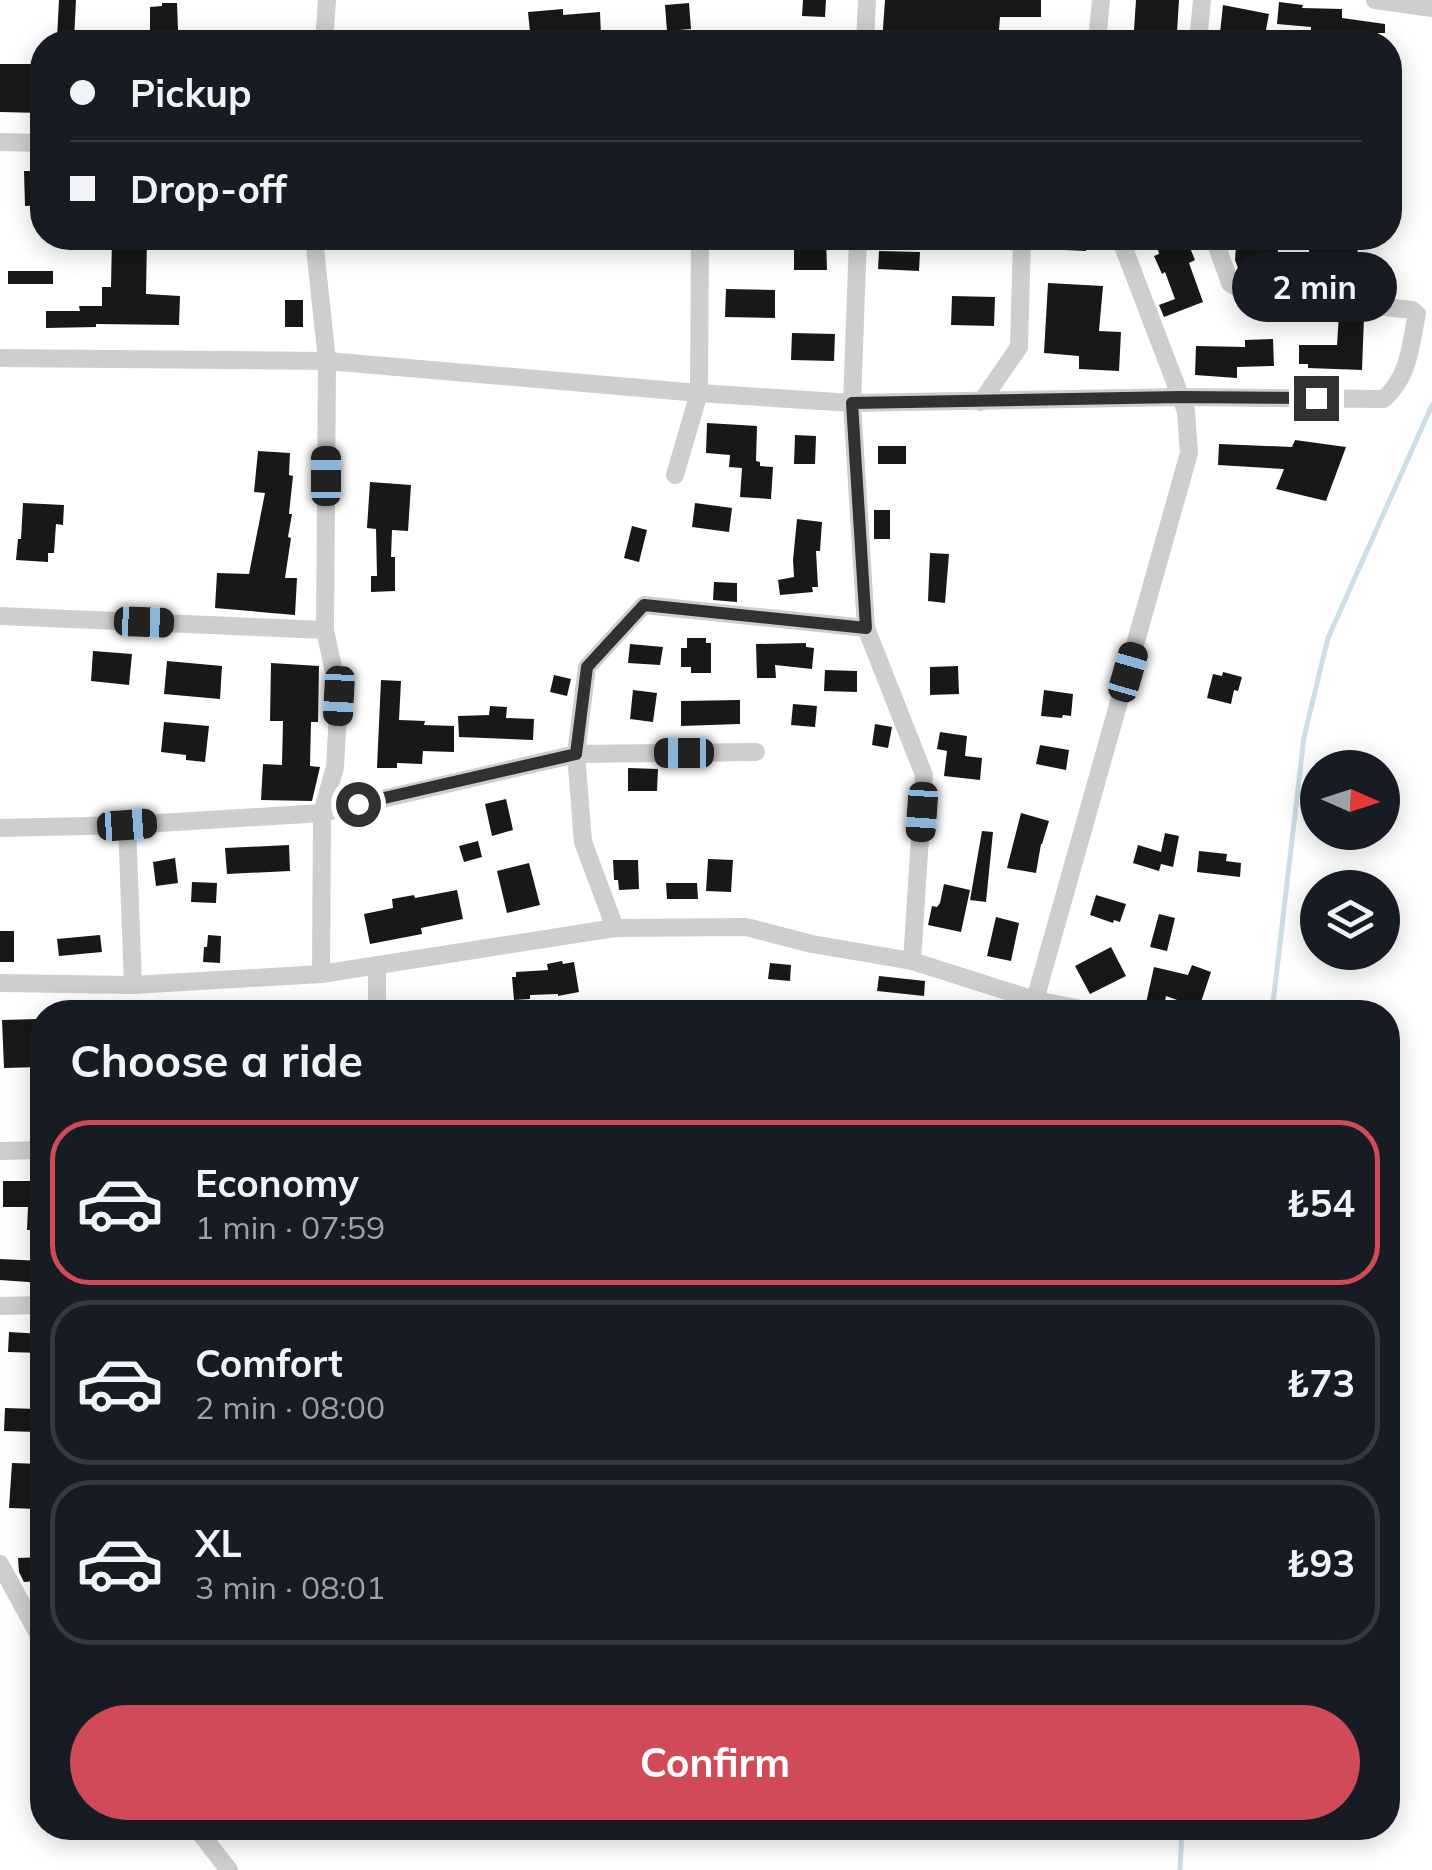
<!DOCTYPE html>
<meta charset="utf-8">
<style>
:root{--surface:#171b24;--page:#20242c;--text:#f1f3f6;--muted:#9ea1a6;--line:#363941;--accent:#d04a58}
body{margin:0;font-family:Mulish,sans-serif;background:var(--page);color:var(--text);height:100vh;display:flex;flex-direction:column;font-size:38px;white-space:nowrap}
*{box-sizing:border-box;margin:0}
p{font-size:32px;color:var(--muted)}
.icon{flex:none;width:55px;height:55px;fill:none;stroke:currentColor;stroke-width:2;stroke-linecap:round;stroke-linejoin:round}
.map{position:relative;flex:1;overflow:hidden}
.panel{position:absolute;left:30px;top:1000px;width:1370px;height:840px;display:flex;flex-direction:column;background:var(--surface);border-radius:40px;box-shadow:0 5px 25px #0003}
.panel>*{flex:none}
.guide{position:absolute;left:30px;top:30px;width:1372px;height:220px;border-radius:40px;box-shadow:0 5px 25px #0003;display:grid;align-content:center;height:220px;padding:0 40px;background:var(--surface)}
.needle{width:65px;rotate:93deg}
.buttons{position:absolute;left:1300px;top:750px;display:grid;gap:20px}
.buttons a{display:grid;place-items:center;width:100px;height:100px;border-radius:50%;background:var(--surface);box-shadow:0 5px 25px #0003;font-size:50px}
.end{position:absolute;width:45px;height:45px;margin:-22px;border:12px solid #313131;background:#fff;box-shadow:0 0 0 5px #fff}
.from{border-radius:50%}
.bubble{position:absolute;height:70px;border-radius:35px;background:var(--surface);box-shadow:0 5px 25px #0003;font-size:32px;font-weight:700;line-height:70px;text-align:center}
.car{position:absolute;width:30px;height:60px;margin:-30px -15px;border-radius:12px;box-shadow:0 0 8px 2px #0007;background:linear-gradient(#222 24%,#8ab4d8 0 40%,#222 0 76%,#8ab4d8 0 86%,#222 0)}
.guide b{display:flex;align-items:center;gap:35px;height:95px;font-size:38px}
.guide b+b{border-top:2px solid var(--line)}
.guide i{width:25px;height:25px;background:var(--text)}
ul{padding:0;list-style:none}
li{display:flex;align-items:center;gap:30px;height:165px;margin:0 20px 15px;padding:0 20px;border:5px solid var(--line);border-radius:40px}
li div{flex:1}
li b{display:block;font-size:38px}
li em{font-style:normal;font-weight:700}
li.current{border-color:var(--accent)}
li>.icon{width:90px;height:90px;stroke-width:1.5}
h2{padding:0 40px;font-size:45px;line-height:120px}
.primary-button{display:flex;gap:20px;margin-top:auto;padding:20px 40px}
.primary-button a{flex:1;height:115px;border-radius:60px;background:var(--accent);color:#fff;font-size:40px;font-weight:700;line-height:115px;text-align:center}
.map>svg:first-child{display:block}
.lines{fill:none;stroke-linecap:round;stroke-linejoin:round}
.stream{stroke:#ccdee7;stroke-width:5}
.building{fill:#181818}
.minor{stroke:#cecece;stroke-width:18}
.route{stroke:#313131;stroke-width:12}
</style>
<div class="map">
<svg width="1432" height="1870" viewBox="0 0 1432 1870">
<rect width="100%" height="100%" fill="#fff"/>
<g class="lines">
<g class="stream">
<polyline points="1272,1012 1304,737 1328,638 1432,405"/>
<polyline points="1180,1870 1182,1828"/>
</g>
</g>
<g class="building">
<polygon points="59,0 76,0 74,39 57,38"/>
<polygon points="803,0 826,0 825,17 802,16"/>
<polygon points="885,0 1041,0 1041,17 1000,17 998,42 882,42"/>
<polygon points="1136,0 1179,0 1177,32 1134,30"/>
<polygon points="1279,2 1303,5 1302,8 1342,9 1342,18 1385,24 1385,33 1376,33 1375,42 1349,42 1350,32 1311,32 1311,27 1277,24"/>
<polygon points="162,3 177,3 178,30 176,31 176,42 157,42 157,31 150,32 150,7 162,6"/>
<polygon points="689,3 691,29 667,31 665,5"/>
<polygon points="1223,5 1269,14 1264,40 1220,33"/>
<polygon points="563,9 563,15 600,12 601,36 565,39 566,42 531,42 528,12"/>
<polygon points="0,64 42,64 42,113 0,112"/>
<polygon points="24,171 42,171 42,205 25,206"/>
<polygon points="112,238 147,238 146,294 180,296 179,325 96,324 96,327 46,328 46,311 80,311 79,306 102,306 102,287 111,287"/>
<polygon points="802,238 826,238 827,270 794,270 794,250 803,250"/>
<polygon points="1044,238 1087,238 1086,251 1044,249"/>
<polygon points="1155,238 1186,238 1195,260 1189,263 1203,302 1164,317 1159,305 1175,299 1165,272 1162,274 1154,256 1159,254"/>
<polygon points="1309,242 1358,244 1356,278 1334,277 1335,271 1309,271"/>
<polygon points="1236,247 1278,248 1277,274 1240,273 1235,260"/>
<polygon points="879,251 920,252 919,271 878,269"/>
<rect x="8" y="271" width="45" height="13"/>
<polygon points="1048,283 1103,286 1099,331 1121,332 1119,371 1079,369 1079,356 1044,353"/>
<polygon points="726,289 775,290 775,318 725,317"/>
<polygon points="952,296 995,297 994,326 951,325"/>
<rect x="285" y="300" width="18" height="27"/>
<polygon points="1339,314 1364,317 1362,370 1308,368 1308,364 1299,364 1299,345 1337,345"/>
<polygon points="792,333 835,334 834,361 791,360"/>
<polygon points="1273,339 1274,366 1237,367 1237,378 1195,375 1196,346 1245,347 1245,340"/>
<polygon points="707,423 757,426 756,461 760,462 760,466 773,467 771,499 740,497 742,468 729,467 730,455 706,453"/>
<polygon points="795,435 816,436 815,464 794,464"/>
<polygon points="1295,440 1346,447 1326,501 1276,489 1284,469 1218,465 1219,444 1292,447"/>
<rect x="878" y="446" width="28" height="18"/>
<polygon points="258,451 290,453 289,475 293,476 289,514 292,514 288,537 291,538 285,578 297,578 295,615 215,608 217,573 249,574 265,493 254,492"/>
<polygon points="370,482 411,485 408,531 392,530 391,557 395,557 395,591 371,592 371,576 377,576 376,529 367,528"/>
<polygon points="23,503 64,505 63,525 56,524 54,553 48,553 48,562 16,560 18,539 21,539"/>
<polygon points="695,503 732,508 729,532 692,527"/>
<rect x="874" y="510" width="16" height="29"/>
<polygon points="797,519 822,522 820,551 816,551 818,587 812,587 813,592 780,595 778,580 794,577 793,560"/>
<polygon points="632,526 647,530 639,562 624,558"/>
<polygon points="930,553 949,554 945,603 928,601"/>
<polygon points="714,582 737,583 737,602 713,600"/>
<polygon points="687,638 706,638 706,643 711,643 711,673 691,673 691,667 681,667 681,648 687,648"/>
<polygon points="806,643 806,647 814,648 812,669 775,665 776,678 757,678 756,644"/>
<polygon points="630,644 663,647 660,665 628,663"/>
<polygon points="93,651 132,654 129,685 91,681"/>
<polygon points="167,661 222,666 220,699 164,694"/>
<polygon points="271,663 319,666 318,722 311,722 310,766 320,767 312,801 261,800 263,764 282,765 283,721 270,721"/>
<polygon points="958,666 959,694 930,695 930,667"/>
<polygon points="825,670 857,671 857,692 824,691"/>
<polygon points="1223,672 1242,677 1238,691 1234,690 1231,704 1207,698 1213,674 1222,676"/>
<polygon points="554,675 571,679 567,696 550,692"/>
<polygon points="381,680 401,681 399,720 425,721 424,725 454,726 454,752 423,751 422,764 397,763 397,768 377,768"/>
<polygon points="633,690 657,693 653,722 630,719"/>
<polygon points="1044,690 1073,694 1071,716 1063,715 1062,718 1041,716"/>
<polygon points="740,700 740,724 681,726 681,701"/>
<polygon points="793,704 817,706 815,727 791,725"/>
<polygon points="490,706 507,707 506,718 534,719 533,740 459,737 458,716 489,715"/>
<polygon points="164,722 209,726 205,762 186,760 186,755 161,752"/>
<polygon points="875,724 892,727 888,748 872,745"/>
<polygon points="940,732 967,736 965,756 982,758 980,780 944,776 947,751 937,749"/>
<polygon points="1040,745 1069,750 1066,770 1036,764"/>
<polygon points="628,768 658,769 657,791 628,791"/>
<polygon points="506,799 513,830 492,836 485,804"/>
<polygon points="1021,813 1049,821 1042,844 1041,844 1036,873 1007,868"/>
<polygon points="982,831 993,832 986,902 970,900"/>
<polygon points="1165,833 1179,836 1173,867 1161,864 1159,871 1133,863 1138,845 1161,852"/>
<polygon points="478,841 482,857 464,862 459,846"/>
<polygon points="289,845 290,871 227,874 225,848"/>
<polygon points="1199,851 1227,854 1226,861 1241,863 1240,877 1197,872"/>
<polygon points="175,858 178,883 156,886 153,862"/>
<polygon points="708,859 733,860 731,892 706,891"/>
<polygon points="613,860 638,860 639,889 619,890 618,880 614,880"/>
<polygon points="529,863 540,905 507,913 497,871"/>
<polygon points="192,882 217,883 216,903 191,902"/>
<polygon points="666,883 697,883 698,899 667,899"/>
<polygon points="944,884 970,890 961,932 928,925 932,906 937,907 940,903"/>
<polygon points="457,890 463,919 421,928 422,934 370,944 364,914 393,908 392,899 414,895 415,898"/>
<polygon points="1096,895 1126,904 1120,922 1114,920 1113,923 1090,915"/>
<polygon points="1159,914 1175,918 1167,951 1150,947"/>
<polygon points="996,917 1019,923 1011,961 987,956"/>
<rect x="0" y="931" width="14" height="31"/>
<polygon points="100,935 102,952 59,956 57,939"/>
<polygon points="208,935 221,936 220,963 203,962 204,947 207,947"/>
<polygon points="1111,947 1126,976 1090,994 1075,966"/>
<polygon points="562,961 563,964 574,962 579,992 558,996 558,994 530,995 530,999 514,1000 512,977 516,977 516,972 548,970 547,964"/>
<polygon points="770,963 791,965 790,981 768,979"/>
<polygon points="1192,965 1211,972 1199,1008 1166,996 1164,1006 1146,1003 1154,967 1188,975"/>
<polygon points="879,976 925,981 924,996 877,991"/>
<polygon points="38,1019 40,1067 4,1068 2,1020"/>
<polygon points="3,1181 42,1181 42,1230 27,1230 28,1207 3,1207"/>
<polygon points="0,1259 42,1261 42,1283 0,1280"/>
<polygon points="9,1332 42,1334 42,1353 8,1352"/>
<polygon points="5,1408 38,1409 37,1432 4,1431"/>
<polygon points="12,1463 40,1464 38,1509 9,1508"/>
<polygon points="42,1557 42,1576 35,1576 36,1581 24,1582 19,1572 18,1558"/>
</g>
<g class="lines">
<g class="minor">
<polyline points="1375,0 1432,8"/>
<polyline points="324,42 327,0"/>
<polyline points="865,42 867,0"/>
<polyline points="1097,42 1101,0"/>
<polyline points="1198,42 1202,0"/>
<polyline points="0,142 42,143"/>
<polyline points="314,238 327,361 325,630 339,696 335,767 322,813 321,974"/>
<polyline points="858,238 852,403 866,628 924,775 912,961"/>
<path d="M 0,358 L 327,361 L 699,393 L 852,403 L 1180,397 L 1384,399 C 1410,375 1410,346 1417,314 L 1412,310 L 1242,291 L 1230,283 L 1214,238"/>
<polyline points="981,402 1019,347 1022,238"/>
<polyline points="675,475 699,393 700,238"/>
<polyline points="0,616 325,630"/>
<polyline points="127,825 133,985"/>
<polyline points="0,828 127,825 322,813 576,754 756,752"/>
<polyline points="615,928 583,842 576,754 587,667 644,605 866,628"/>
<polyline points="377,965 377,1012"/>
<polyline points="0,983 133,985 321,974 615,928 746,927 812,944 912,961 1035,1000 1098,1012"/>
<polyline points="1035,1000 1189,453 1186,411 1120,238"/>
<polyline points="0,1151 42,1150"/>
<polyline points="0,1306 42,1305"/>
<polyline points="0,1564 42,1641"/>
<polyline points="196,1828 229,1870"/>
</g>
</g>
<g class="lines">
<polyline class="route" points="358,804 576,754 587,667 644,605 866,628 852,403 1180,397 1316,398"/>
</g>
</svg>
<div class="buttons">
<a><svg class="needle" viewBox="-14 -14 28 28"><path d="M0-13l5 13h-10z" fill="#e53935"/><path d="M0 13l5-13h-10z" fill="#9ea1a6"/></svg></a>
<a><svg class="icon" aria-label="layers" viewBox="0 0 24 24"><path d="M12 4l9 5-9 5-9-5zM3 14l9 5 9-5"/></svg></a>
</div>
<i class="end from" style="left:358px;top:804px"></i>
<i class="end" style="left:1316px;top:398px"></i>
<div class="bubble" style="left:1232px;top:252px;width:165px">2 min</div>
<i class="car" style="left:326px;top:476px;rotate:0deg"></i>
<i class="car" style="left:144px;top:622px;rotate:92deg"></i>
<i class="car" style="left:1128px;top:672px;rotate:16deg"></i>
<i class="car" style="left:339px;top:696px;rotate:183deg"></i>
<i class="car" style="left:684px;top:753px;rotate:270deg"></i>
<i class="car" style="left:922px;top:812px;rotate:184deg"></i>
<i class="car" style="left:127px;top:825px;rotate:86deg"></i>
<div class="guide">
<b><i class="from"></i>Pickup</b>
<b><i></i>Drop-off</b>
</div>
<section class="panel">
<h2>Choose a ride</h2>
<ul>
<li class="current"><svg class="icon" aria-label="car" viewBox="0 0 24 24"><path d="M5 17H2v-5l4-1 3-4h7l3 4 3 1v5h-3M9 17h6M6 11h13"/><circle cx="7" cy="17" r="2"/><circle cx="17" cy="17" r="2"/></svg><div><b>Economy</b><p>1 min · 07:59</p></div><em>₺54</em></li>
<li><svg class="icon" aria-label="car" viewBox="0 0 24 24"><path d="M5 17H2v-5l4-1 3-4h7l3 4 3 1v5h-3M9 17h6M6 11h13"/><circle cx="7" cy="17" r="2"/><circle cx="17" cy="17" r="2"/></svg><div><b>Comfort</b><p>2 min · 08:00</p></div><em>₺73</em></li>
<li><svg class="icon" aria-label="car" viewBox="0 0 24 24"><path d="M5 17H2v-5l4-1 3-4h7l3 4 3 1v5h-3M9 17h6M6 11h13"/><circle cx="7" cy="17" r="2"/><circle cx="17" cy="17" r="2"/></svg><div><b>XL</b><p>3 min · 08:01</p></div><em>₺93</em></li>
</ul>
<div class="primary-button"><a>Confirm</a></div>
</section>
</div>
